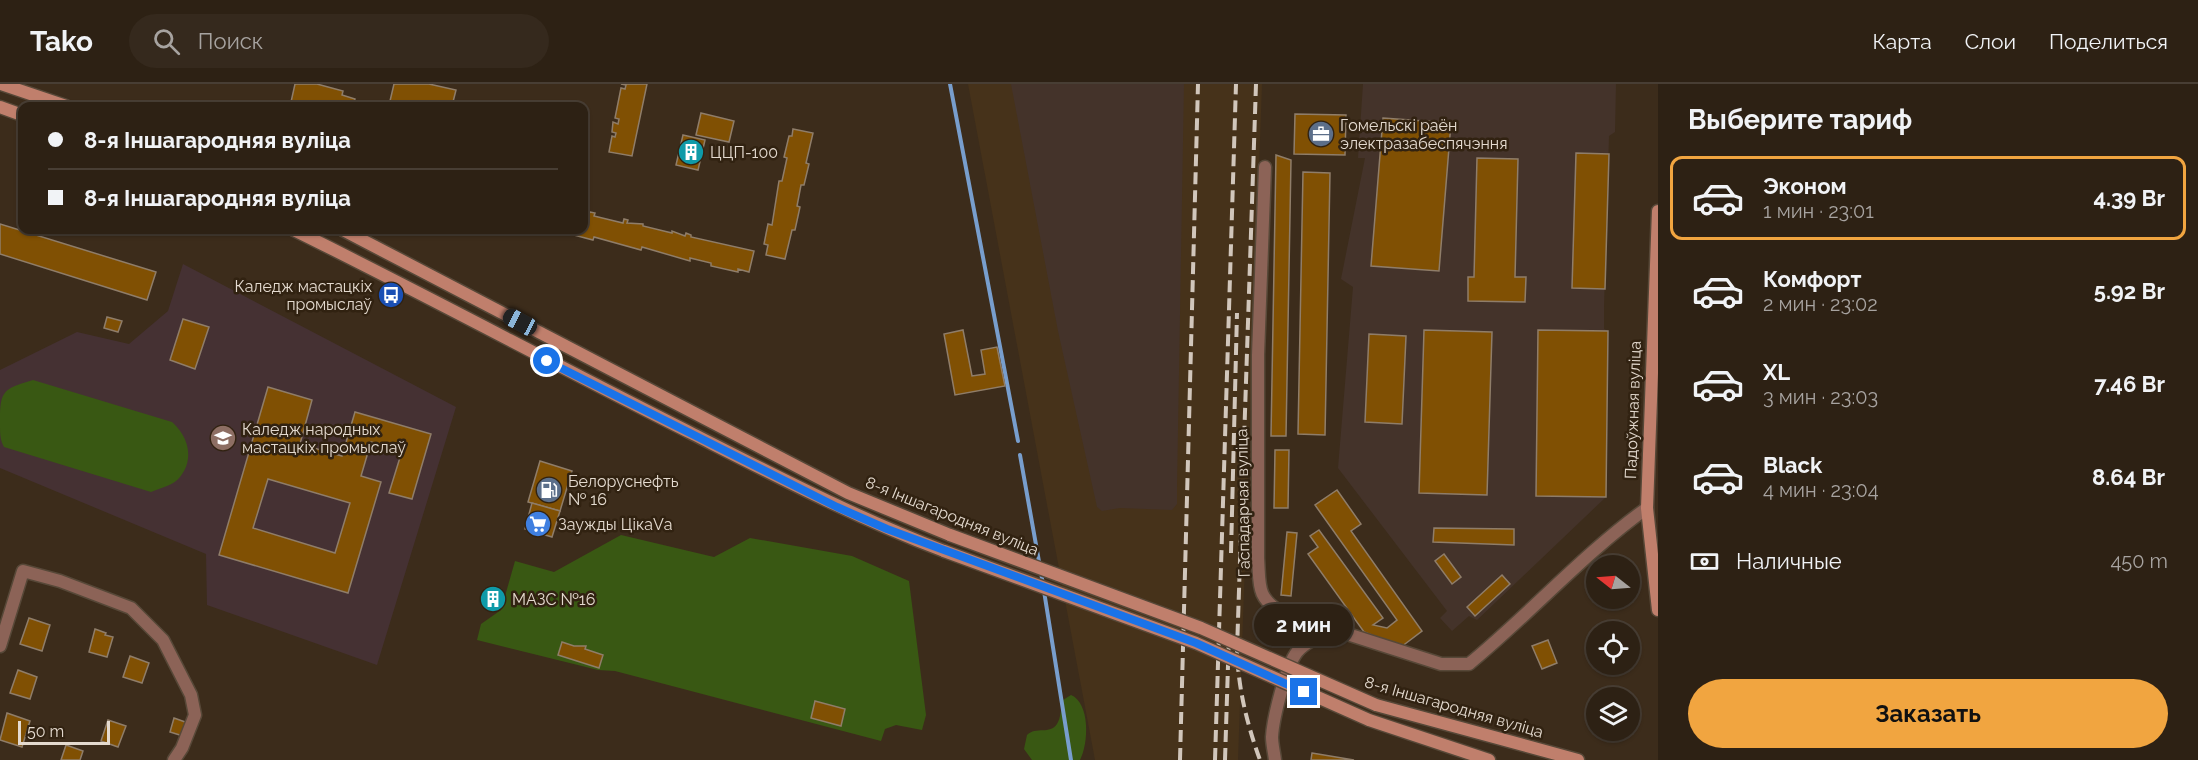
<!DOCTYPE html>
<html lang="ru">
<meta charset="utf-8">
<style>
:root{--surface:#2d2114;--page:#35291d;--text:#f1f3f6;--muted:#a7a3a0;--line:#483e34;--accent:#f1a540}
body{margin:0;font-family:Raleway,sans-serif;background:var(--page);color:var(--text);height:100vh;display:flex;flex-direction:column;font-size:22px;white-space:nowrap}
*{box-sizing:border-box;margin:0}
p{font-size:20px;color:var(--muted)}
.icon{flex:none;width:33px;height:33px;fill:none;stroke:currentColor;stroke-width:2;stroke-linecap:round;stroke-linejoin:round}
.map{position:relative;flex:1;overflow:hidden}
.side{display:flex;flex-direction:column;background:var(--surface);width:540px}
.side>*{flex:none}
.guide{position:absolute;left:18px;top:18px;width:570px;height:132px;border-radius:12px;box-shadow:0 2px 4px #0004,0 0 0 2px var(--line);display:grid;align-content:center;height:132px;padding:0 30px;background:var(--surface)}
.needle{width:39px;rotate:287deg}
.fabs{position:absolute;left:1586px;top:471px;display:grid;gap:12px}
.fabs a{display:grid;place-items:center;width:54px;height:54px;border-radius:50%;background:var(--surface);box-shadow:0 2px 4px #0004,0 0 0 2px var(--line);font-size:30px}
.scale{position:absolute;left:18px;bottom:15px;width:92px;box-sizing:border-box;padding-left:6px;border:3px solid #e4dacf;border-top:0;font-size:16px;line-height:21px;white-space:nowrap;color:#e4dacf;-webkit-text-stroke:4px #312211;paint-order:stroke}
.end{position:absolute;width:27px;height:27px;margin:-14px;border:8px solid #1a73e8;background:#fff;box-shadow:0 0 0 3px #fff}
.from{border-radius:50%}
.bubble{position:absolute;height:42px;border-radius:21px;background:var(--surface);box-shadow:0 2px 4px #0004,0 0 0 2px var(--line);font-size:20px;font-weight:700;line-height:42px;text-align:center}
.car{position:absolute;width:18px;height:36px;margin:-18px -9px;border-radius:8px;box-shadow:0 0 4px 2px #0007;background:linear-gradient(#222 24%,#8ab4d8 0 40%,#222 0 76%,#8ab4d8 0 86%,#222 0)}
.guide b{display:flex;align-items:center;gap:21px;height:57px;font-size:22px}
.guide b+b{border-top:2px solid var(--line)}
.guide i{width:15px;height:15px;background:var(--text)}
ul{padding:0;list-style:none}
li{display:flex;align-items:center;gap:18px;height:84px;margin:0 12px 9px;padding:0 18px;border:3px solid transparent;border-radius:12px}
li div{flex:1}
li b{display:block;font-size:22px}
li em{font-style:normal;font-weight:700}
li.on{border-color:var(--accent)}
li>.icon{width:54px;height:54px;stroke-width:1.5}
h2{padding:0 30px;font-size:27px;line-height:72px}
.pay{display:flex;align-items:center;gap:15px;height:66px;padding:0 30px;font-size:22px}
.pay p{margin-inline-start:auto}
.action{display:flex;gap:12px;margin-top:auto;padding:12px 30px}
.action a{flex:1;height:69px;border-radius:36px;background:var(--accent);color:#111;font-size:24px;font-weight:700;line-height:69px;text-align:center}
header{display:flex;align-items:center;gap:36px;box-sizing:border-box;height:84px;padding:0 30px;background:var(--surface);border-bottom:2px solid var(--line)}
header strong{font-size:28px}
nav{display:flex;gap:33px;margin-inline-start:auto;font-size:21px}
.search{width:420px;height:54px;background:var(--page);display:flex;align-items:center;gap:15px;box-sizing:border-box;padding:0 21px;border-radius:33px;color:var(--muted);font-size:22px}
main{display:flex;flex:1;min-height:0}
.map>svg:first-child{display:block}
.built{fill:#46321a}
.industrial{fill:#44332a}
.education{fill:#453133}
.green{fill:#395813}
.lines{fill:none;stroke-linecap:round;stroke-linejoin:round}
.stream{stroke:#789ecd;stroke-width:4}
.building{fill:#805003;stroke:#8f7d69;stroke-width:1.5;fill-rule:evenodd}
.minor-casing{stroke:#574838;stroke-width:15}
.secondary-casing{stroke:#574838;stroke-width:15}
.minor{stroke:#8c6357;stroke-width:12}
.secondary{stroke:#c07f6c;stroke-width:12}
.rail{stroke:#d1c6bb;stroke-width:4;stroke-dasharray:12 6;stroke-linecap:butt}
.secondary-bridge-casing{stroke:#574838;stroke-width:15;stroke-linecap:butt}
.secondary-bridge{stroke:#c07f6c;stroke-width:12}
.route{stroke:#1a73e8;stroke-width:8}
.labels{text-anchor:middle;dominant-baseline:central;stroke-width:5;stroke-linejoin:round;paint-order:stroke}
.poi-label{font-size:16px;fill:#e4dacf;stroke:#312211;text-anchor:start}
.street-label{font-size:16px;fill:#e4dacf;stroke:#312211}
</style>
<header>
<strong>Tako</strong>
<div class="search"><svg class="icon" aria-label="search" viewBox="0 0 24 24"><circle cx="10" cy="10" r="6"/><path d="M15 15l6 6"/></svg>Поиск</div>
<nav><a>Карта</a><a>Слои</a><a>Поделиться</a></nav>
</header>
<main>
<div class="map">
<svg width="1658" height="676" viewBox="0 0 1658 676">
<rect width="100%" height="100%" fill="#3c2c1b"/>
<polygon class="built" points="968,0 1262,0 1238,676 1095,676"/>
<g class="industrial">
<polygon points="1011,0 1184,0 1177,404 1177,420 1172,426 1120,424 1102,427 1097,423 1058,247"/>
<polygon points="1363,0 1616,0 1615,48 1609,52 1604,223 1604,245 1608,247 1606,413 1477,536 1469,532 1452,547 1440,534 1447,527 1338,384 1353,203 1341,195 1365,74 1358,74"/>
</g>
<polygon class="education" points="183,180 456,323 377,581 207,521 206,470 0,384 0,286 77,248 129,260 168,227"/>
<g class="green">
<path d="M 33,296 L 172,338 C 188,352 195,375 180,393 C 174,401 161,404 151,408 L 4,363 C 0,356 0,349 0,340 C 0,308 1,305 33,296 Z"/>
<polygon points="621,451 714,473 750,454 852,472 909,497 926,631 922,646 896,641 885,645 881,657 615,587 598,586 477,556 481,540 501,526 515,477 554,488"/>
<path d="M 1071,611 C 1090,619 1089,659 1080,676 L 1032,676 L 1024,665 L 1027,651 C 1036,642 1050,651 1057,640 C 1061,634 1061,623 1063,616 Z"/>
</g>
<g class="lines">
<g class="stream">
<polyline points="950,0 1018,357"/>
<polyline points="1020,371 1043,500"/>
<polyline points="1044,507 1071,676"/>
</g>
</g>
<g class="building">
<polygon points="295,0 317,0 343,7 342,11 355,15 353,22 305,22 291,18"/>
<polygon points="394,0 429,0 456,6 452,22 417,22 390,17"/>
<polygon points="621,0 647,0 632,72 609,68 612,52 615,53 616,49 612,48 613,38 618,40 619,35 615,34 621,4 625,5 626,1"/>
<polygon points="701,29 734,37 729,58 696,51"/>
<polygon points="1295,30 1346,31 1345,71 1294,70"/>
<polygon points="1383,34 1451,39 1439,187 1371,182"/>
<polygon points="793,45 813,49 806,79 809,80 804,101 801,101 797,122 800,123 795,146 792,146 785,175 766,171 768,161 764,160 768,140 772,141 779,97 782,97 787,74 784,73 789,52 792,52"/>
<polygon points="683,51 705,56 698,86 676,81"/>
<polygon points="1576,69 1609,70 1605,205 1572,204"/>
<polygon points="1276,71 1291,76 1286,352 1271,352"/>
<polygon points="1477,74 1518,75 1515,193 1526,193 1525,218 1468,217 1468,193 1474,193"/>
<polygon points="1303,88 1330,89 1325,351 1298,350"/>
<polygon points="590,128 595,129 594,132 623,139 624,135 628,136 627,139 643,140 643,142 672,149 672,147 685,152 686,149 691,151 691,153 754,167 749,188 738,185 738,188 711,182 711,179 690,174 690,177 642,163 641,166 594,153 593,156 566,149 566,147 559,146 584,146 584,129 589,130"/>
<polygon points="0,140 156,188 147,216 0,170"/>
<polygon points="107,233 122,237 118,248 104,244"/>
<polygon points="183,235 209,243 195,285 170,276"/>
<polygon points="963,246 972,292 985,290 981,266 997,263 1005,302 955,311 944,250"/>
<polygon points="1424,246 1492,248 1487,411 1419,409"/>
<polygon points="1538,246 1608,247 1606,413 1536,412"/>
<polygon points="1369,250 1406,252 1402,340 1365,338"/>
<path d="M 268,303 L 312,316 L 300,360 L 342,372 L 355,328 L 431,350 L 412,415 L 389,409 L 402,367 L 371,358 L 361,392 L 381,398 L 348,509 L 219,471 ZM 268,395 L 350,419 L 335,469 L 253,444 Z"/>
<polygon points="1275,366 1289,366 1288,424 1274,424"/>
<polygon points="540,377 572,387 560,427 528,418"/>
<polygon points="1337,406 1361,440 1351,447 1422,547 1401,563 1364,548 1308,470 1318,463 1310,452 1319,446 1383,534 1373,541 1387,544 1397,536 1315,421"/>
<polygon points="532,419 560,427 552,453 525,445"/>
<polygon points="1434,444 1514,445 1514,461 1433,458"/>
<polygon points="1287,448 1297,449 1291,512 1281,511"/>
<polygon points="1444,470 1461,493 1452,500 1435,477"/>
<polygon points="1502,491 1510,500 1475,532 1467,523"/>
<polygon points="491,504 501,507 496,525 486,522"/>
<polygon points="29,534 50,541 42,567 20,560"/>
<polygon points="95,545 106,549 105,551 113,553 107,573 89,568"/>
<polygon points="1548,556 1557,579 1542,585 1532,562"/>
<polygon points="562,558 574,562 586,562 585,565 603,571 599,584 558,571"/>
<polygon points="130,572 149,579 142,599 123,593"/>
<polygon points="18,586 37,593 30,615 10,609"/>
<polygon points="815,617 845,625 841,642 811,634"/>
<polygon points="7,629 30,637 22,663 0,656"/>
<polygon points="174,634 188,639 183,652 170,648"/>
<polygon points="108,636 126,642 118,663 101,657"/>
<polygon points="66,661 83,667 80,676 61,676"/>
<polygon points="1312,669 1354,676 1311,676"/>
</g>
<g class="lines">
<g class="minor-casing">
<g id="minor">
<path d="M 1265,83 L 1258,271 L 1258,474 C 1260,502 1256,513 1282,529 L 1441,580 L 1469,580 C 1530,530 1583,470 1647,424"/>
<polyline points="0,562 23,487 60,497 131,524 163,556 191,611 195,631 182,664 174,676"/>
<path d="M 1275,676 C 1274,668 1272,660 1272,653 C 1273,634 1286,582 1297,568 C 1306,557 1321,552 1334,547"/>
</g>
</g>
<g class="secondary-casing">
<g id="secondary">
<polyline points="1,0 66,22"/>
<polyline points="0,23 22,31"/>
<polyline points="1658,127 1647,424 1658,526"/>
<path d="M 294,146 C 428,212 559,283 693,350 C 776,392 857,434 944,467"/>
<polyline points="343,146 848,409 950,451"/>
<polyline points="1376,621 1578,676"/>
<polyline points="1369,636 1489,676"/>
</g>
</g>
<use href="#minor" class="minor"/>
<use href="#secondary" class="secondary"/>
<g class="rail">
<path d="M 1256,0 L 1237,566 C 1238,604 1247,640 1260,676"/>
<polyline points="1231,469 1237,229"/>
<polyline points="1180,676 1198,0"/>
<polyline points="1215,676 1236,0"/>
<polyline points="1225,676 1229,550"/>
</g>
<g class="secondary-bridge-casing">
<g id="secondary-bridge">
<polyline points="950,451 1201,544 1376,621"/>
<polyline points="944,467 1196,559 1369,636"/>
</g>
</g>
<use href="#secondary-bridge" class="secondary-bridge"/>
</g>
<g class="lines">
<polyline class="route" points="547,277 837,423 887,445 1196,559 1304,608"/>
</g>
<defs>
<g id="office-disc" transform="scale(1.35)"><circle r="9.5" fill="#5c6f8a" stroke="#312211"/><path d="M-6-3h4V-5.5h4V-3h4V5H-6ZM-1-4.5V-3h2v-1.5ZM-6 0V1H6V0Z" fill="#fff"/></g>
<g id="building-disc" transform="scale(1.35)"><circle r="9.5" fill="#0f9aa8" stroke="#312211"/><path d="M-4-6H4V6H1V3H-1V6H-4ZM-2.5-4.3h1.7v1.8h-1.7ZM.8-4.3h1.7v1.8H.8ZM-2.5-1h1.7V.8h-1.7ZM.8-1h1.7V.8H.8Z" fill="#fff"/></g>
<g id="bus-disc" transform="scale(1.35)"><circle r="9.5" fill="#1a4fb4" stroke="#312211"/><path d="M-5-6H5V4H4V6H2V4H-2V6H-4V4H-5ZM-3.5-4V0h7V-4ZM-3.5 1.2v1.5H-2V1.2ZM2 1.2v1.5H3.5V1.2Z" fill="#fff"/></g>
<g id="university-disc" transform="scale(1.35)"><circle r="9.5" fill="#8d6e63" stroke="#312211"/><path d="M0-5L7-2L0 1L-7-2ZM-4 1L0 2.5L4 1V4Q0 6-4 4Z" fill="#fff"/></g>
<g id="fuel-disc" transform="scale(1.35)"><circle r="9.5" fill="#5c6f8a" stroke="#312211"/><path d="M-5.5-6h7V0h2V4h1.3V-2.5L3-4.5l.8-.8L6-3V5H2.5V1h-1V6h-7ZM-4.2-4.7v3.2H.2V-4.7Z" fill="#fff"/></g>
<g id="supermarket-disc" transform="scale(1.35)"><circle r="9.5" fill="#3f7fe0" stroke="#312211"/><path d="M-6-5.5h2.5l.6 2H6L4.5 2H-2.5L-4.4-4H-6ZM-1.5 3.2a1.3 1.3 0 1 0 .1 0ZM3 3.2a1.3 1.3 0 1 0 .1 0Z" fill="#fff"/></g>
</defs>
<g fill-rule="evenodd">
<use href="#office-disc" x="1321" y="50"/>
<use href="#building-disc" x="691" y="68"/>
<use href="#bus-disc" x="391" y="211"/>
<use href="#university-disc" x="223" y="354"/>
<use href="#fuel-disc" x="549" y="406"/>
<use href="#supermarket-disc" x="538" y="440"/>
<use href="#building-disc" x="493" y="515"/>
</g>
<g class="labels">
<g class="poi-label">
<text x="1340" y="41">Гомельскі раён<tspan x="1340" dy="18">электразабеспячэння</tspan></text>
<text x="710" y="68">ЦЦП-100</text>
<text x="372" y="202" text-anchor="end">Каледж мастацкіх<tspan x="372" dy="18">промыслаў</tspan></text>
<text x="242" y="345">Каледж народных<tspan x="242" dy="18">мастацкіх промыслаў</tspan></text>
<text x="568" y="397">Белоруснефть<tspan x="568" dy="18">№ 16</tspan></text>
<text x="558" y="440">Заужды ЦікаVа</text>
<text x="512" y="515">МАЗС №16</text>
</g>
<g class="street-label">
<text transform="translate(1633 326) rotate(-88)">Падоўжная вуліца</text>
<text transform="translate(1243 419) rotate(-91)">Гаспадарчая вуліца</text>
<text transform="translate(952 432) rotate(22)">8-я Іншагародняя вуліца</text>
<text transform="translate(1454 623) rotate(16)">8-я Іншагародняя вуліца</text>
</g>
</g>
</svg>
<div class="fabs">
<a><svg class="needle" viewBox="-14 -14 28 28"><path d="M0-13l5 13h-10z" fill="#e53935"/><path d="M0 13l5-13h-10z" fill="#a7a3a0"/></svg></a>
<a><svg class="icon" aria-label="locate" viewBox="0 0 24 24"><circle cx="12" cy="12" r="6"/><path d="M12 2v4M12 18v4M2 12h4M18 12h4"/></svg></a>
<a><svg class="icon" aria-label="layers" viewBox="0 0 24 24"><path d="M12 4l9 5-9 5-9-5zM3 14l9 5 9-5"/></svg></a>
</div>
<div class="scale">50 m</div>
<i class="end from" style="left:547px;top:277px"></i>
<i class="end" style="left:1304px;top:608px"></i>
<div class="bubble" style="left:1254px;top:520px;width:99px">2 мин</div>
<i class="car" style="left:520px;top:238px;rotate:298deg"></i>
<div class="guide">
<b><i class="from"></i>8-я Іншагародняя вуліца</b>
<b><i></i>8-я Іншагародняя вуліца</b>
</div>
</div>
<section class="side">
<h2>Выберите тариф</h2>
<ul>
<li class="on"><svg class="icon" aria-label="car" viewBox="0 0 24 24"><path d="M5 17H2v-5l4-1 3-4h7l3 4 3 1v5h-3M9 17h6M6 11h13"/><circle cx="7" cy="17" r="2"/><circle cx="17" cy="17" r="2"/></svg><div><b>Эконом</b><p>1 мин · 23:01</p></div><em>4.39 Br</em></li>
<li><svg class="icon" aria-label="car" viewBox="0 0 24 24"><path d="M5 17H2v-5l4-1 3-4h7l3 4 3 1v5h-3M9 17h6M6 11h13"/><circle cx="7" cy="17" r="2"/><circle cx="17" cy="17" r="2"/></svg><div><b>Комфорт</b><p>2 мин · 23:02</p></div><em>5.92 Br</em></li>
<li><svg class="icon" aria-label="car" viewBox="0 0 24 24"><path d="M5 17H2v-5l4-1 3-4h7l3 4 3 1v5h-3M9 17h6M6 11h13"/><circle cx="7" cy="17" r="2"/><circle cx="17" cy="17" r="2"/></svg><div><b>XL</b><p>3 мин · 23:03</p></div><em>7.46 Br</em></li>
<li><svg class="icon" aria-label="car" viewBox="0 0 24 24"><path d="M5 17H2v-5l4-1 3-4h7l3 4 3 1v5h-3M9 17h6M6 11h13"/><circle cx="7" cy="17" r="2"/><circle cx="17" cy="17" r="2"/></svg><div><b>Black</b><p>4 мин · 23:04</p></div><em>8.64 Br</em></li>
</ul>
<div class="pay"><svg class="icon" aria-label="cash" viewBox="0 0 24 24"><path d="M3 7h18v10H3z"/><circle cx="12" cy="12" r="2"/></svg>Наличные<p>450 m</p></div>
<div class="action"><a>Заказать</a></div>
</section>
</main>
